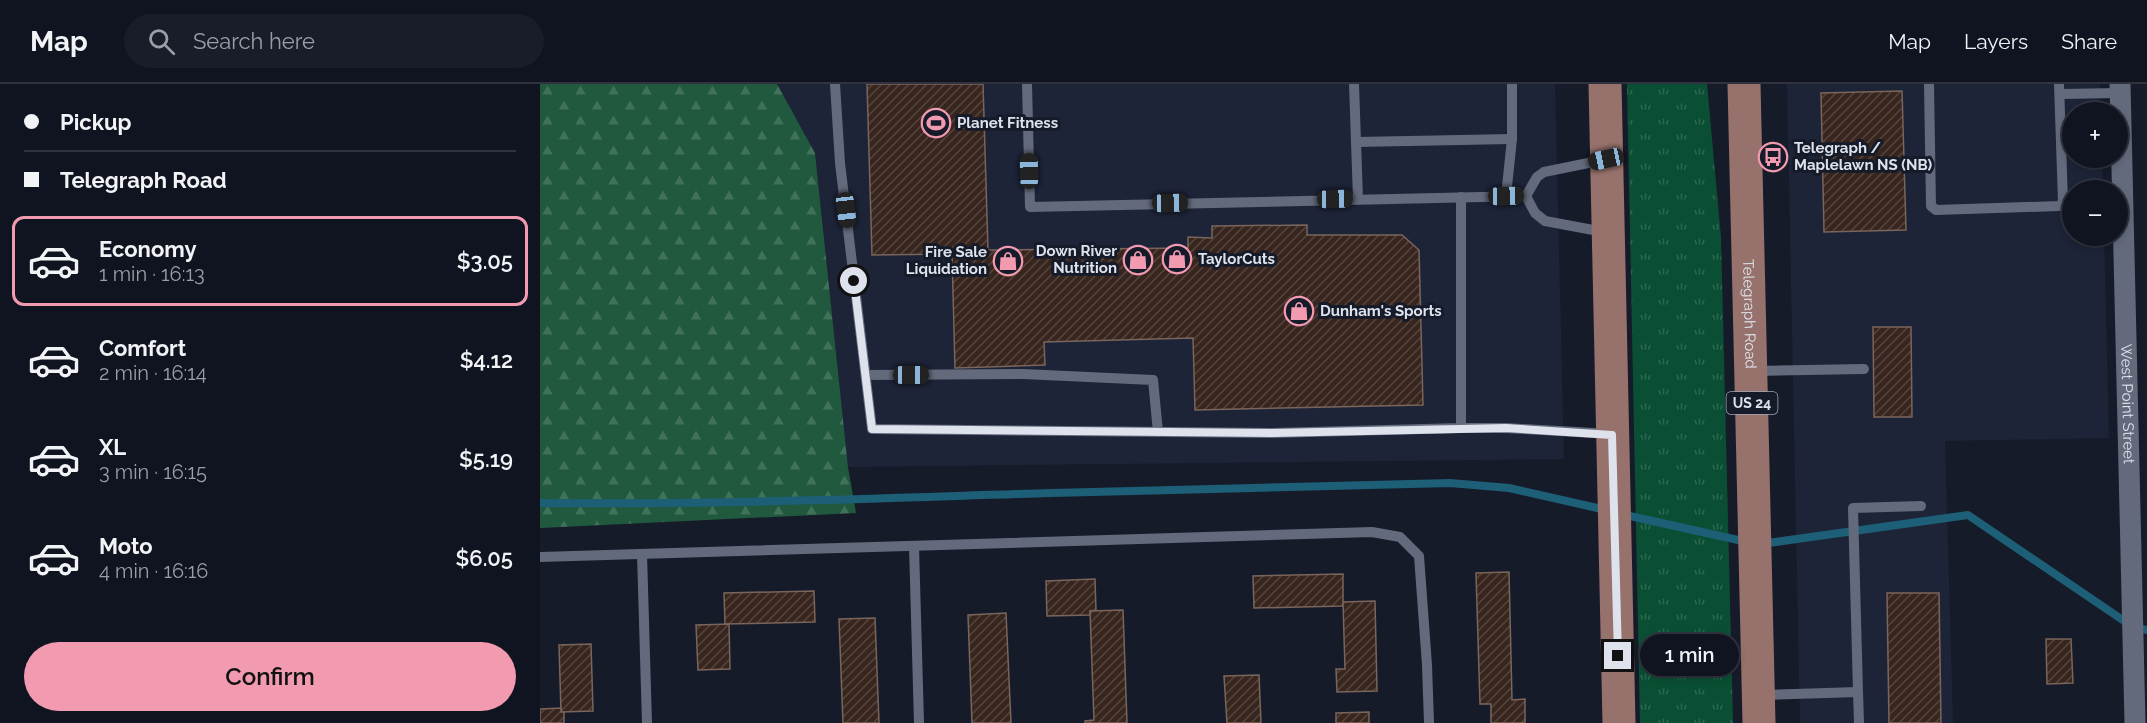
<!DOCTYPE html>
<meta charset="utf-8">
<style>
:root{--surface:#101420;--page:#191d29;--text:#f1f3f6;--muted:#9c9ea5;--line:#30333e;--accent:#f29ab0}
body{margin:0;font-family:Raleway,sans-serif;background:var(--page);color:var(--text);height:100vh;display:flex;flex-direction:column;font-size:22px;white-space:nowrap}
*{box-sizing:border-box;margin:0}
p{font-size:20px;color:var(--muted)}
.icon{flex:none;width:33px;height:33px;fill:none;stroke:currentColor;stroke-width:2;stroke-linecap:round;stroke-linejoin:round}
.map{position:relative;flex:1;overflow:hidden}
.drawer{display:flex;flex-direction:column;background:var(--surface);width:540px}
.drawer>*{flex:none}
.hud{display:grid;align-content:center;height:132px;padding:0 24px;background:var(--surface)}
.buttons{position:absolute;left:1522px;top:18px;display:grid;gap:12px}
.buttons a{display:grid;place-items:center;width:66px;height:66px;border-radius:50%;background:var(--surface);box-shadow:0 3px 9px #0003,0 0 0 2px var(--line);font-size:30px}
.end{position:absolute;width:27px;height:27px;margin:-14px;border:8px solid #dde2ec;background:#111;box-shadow:0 0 0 3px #111}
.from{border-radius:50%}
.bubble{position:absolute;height:42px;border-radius:21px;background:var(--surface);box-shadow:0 3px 9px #0003,0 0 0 2px var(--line);font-size:20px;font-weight:600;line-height:42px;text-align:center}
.car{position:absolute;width:18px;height:36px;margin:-18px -9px;border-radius:8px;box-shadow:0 0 4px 2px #0007;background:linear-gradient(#222 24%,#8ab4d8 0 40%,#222 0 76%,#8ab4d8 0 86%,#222 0)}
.hud b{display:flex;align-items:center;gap:21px;height:57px;font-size:22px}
.hud b+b{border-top:2px solid var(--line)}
.hud i{width:15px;height:15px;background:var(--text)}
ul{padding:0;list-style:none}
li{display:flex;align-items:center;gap:18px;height:90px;margin:0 12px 9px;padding:0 12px;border:3px solid transparent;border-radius:12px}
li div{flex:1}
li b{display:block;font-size:22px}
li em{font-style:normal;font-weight:600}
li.active{border-color:var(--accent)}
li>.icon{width:54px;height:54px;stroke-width:1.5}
.action{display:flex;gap:12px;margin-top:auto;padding:12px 24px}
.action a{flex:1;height:69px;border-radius:36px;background:var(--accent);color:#111;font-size:24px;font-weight:600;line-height:69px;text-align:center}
header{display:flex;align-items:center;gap:36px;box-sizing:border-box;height:84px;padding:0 30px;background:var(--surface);border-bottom:2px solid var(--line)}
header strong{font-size:28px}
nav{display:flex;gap:33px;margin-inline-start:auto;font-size:21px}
.search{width:420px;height:54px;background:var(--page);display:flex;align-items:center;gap:15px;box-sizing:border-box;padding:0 21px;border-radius:33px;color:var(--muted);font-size:22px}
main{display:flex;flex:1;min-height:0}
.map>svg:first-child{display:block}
.built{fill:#1d2438}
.grass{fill:url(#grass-tufts)}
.forest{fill:url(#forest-firs)}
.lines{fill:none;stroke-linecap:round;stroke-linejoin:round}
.stream{stroke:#1d5f76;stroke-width:8}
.building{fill:url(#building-hatch);stroke:#79655b;stroke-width:1.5}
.service{stroke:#636a7c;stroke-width:10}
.minor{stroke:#636a7c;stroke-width:21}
.primary{stroke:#97716b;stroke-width:33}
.route{stroke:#dde2ec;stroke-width:8}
.labels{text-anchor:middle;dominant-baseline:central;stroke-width:6;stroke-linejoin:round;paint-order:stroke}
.shield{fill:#161b2a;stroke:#a1a6b2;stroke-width:1.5}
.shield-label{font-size:14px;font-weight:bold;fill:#dde2ec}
.poi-label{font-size:15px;font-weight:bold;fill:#dde2ec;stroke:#161b2a;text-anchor:start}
.street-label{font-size:15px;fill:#dde2ec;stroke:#161b2a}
</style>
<header>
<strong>Map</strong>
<div class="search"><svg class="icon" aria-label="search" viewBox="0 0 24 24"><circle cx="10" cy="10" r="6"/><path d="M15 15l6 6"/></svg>Search here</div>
<nav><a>Map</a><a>Layers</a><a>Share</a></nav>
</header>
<main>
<section class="drawer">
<div class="hud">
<b><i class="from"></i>Pickup</b>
<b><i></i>Telegraph Road</b>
</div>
<ul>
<li class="active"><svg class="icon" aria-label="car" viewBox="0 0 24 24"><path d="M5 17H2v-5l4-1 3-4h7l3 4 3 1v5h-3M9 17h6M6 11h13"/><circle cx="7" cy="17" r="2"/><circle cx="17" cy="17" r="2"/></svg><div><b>Economy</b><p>1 min · 16:13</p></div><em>$3.05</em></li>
<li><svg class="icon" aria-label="car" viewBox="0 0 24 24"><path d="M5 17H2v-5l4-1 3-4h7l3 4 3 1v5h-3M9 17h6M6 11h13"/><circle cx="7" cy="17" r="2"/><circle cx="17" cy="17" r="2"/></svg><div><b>Comfort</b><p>2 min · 16:14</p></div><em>$4.12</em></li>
<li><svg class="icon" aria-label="car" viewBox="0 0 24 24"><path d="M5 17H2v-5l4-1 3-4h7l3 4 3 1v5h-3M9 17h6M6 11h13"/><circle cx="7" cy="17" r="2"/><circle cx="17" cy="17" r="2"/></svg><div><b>XL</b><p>3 min · 16:15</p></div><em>$5.19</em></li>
<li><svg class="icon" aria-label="car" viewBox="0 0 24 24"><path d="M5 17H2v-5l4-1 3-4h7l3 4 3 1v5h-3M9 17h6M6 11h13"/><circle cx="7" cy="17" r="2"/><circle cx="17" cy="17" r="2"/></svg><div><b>Moto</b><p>4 min · 16:16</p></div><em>$6.05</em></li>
</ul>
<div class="action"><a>Confirm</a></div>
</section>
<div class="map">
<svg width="1607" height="639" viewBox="0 0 1607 639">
<defs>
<pattern id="grass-tufts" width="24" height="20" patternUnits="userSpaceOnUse" patternTransform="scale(1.5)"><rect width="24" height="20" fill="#0a4f33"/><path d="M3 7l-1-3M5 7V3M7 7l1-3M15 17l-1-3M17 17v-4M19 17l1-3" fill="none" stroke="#2d6851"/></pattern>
<pattern id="forest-firs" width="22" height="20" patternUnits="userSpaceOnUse" patternTransform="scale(1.5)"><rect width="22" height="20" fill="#20593e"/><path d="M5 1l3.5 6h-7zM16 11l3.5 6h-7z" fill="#40715a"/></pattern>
<pattern id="building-hatch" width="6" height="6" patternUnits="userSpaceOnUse" patternTransform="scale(1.5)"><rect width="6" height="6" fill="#38261e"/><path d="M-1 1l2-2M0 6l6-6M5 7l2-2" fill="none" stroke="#54453f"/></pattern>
</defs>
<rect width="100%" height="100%" fill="#161b2a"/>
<g class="built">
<polygon points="237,0 1015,0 1024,375 308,383 275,69"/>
<polygon points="1247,0 1560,0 1560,28 1533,28 1533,74 1562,74 1563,106 1533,106 1533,152 1564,152 1569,354 1405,357 1413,639 1260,639"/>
</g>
<polygon class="grass" points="1087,0 1167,0 1181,154 1193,639 1100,639"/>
<polygon class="forest" points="0,0 237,0 275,69 308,383 316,429 0,444"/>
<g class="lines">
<g class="stream">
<path d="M 0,419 C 171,421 341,414 512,409 C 644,405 777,402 910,399 L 969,404 L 1066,426"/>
<polyline points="1081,430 1207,458"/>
<polyline points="1221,460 1428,431 1593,543 1607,546"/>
</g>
</g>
<g class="building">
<polygon points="327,0 443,0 448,166 648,164 648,153 672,154 672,142 767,141 767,151 862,151 879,166 883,321 655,326 653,254 504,258 505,281 415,284 412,170 332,171"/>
<polygon points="1362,7 1366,146 1284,148 1281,9"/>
<polygon points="1333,243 1371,243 1372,333 1334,333"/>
<polygon points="969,488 972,616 985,615 985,639 951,639 951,620 940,620 936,489"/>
<polygon points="803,490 803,522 714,524 713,492"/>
<polygon points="555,495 556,527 550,527 550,531 507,532 506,497"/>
<polygon points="274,507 275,538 185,540 184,509"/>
<polygon points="1347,509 1399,509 1401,639 1349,639"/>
<polygon points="835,517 837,607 797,608 796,585 805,585 803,518"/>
<polygon points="583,526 587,639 545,639 545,637 554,636 550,527"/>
<polygon points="466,529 471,639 432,639 428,531"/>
<polygon points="335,534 339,639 303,639 299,535"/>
<polygon points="189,540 190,585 158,586 156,541"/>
<polygon points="1506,555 1531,555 1533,599 1507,600"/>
<polygon points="51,560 53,627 21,628 19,561"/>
<polygon points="719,591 721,639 687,639 684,592"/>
<polygon points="21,624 21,628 24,628 24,639 0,639 0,625"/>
<polygon points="829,628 829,639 796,639 796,629"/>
</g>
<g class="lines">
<g class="service">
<polyline points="295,0 300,79 332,345 732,349 921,344 921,113"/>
<polyline points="487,0 490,123 986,112"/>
<polyline points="814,0 818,115"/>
<polyline points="1389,0 1391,122 1396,126 1519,122 1523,118 1519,0"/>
<polyline points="1520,10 1580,9"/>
<polyline points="816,58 972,55"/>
<polyline points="1063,76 1004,88 997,93 986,112 995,129 1005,137 1064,148"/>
<polyline points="966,112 972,55 972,0"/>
<polyline points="1214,287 1324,285"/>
<polyline points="326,291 483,290 613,296 618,348"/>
<polyline points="921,344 966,344 1071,350"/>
<polyline points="374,462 379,639"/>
<polyline points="102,470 107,639"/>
<polyline points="0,473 832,448 860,453 879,472 887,581 889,639"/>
<polyline points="1318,608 1319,639"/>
<polyline points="1222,611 1318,608 1313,424 1381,422"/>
</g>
<path class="minor" id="s1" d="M 1580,0 L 1595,639"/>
<g class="primary">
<polyline points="1065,0 1079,639"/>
<path id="s2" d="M 1204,0 L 1219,639"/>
</g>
</g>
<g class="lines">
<polyline class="route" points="314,197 332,345 732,349 966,344 1072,351 1078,572"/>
</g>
<defs>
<g id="stadium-ring" transform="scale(1.5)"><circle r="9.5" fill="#161b2a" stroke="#f29ab0" stroke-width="1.5"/><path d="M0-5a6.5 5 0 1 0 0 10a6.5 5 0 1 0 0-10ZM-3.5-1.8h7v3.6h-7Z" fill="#f29ab0"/></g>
<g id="bus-ring" transform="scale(1.5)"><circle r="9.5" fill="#161b2a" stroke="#f29ab0" stroke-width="1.5"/><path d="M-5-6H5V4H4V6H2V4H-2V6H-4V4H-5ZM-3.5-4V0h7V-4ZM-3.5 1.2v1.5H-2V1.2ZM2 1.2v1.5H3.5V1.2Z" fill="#f29ab0"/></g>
<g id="shop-ring" transform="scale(1.5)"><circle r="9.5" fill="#161b2a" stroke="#f29ab0" stroke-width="1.5"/><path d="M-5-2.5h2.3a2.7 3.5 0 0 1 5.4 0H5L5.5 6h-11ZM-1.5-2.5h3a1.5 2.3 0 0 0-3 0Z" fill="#f29ab0"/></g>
</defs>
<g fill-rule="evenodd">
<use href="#stadium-ring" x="396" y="39"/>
<use href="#bus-ring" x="1233" y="73"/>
<use href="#shop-ring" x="637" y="175"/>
<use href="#shop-ring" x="598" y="176"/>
<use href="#shop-ring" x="468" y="177"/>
<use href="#shop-ring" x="759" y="227"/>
</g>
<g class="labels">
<rect class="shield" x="1186.5" y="308" width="51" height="22" rx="4.5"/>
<g class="shield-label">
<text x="1212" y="319">US 24</text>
</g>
<g class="poi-label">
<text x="417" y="39">Planet Fitness</text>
<text x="1254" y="64">Telegraph /<tspan x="1254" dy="17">Maplelawn NS (NB)</tspan></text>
<text x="577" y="167" text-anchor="end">Down River<tspan x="577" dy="17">Nutrition</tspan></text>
<text x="447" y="168" text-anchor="end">Fire Sale<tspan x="447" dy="17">Liquidation</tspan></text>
<text x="658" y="175">TaylorCuts</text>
<text x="780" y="227">Dunham's Sports</text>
</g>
<g class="street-label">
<text stroke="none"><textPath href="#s2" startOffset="230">Telegraph Road</textPath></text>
<text stroke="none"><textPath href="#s1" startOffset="320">West Point Street</textPath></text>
</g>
</g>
</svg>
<div class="buttons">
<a>+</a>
<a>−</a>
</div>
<i class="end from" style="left:314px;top:197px"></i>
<i class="end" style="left:1078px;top:572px"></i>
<div class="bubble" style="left:1100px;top:550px;width:99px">1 min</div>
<i class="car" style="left:1066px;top:75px;rotate:258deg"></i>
<i class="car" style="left:489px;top:87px;rotate:359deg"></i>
<i class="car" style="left:966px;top:112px;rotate:89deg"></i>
<i class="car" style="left:795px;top:115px;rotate:89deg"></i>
<i class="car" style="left:630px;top:119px;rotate:89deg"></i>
<i class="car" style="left:306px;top:126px;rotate:173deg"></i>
<i class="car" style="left:371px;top:291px;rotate:90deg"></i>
</div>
</main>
